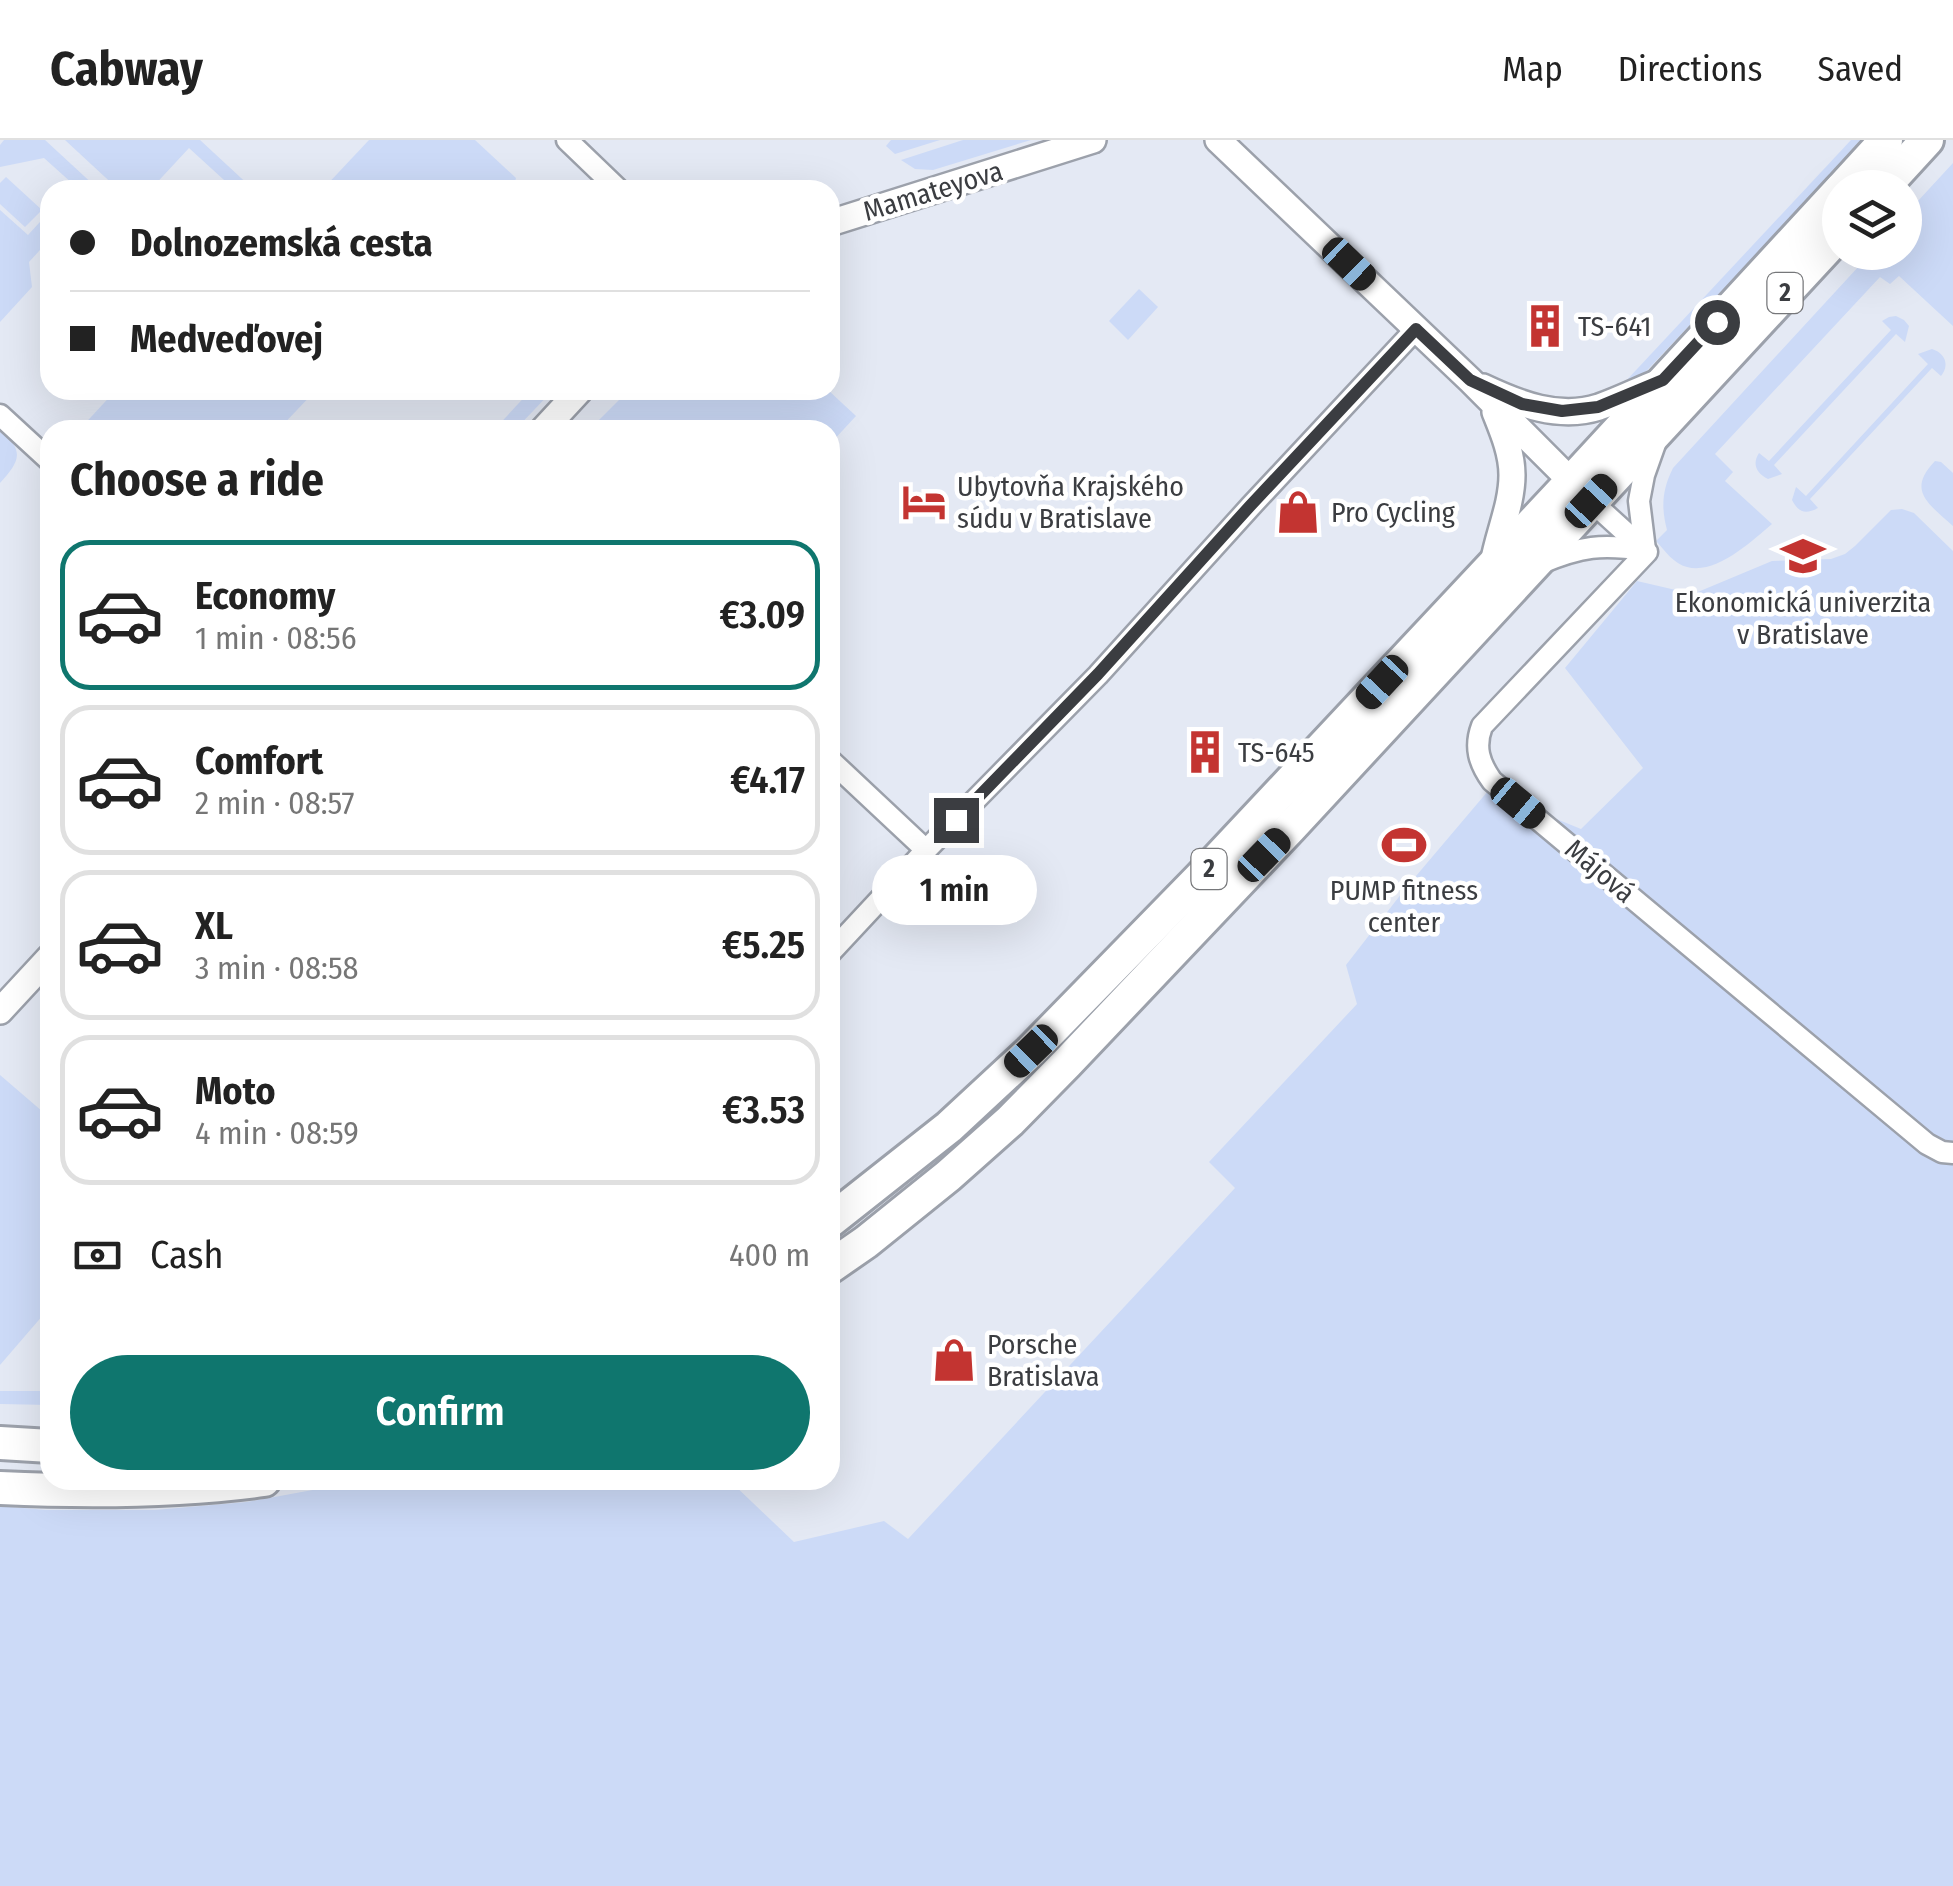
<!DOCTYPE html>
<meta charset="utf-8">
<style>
:root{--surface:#fff;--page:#f6f6f6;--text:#222;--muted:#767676;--line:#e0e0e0;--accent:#0f766e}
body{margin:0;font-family:"Fira Sans Condensed",sans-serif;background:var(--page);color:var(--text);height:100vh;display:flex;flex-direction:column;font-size:38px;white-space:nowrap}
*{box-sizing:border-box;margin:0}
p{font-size:32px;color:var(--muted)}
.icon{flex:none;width:55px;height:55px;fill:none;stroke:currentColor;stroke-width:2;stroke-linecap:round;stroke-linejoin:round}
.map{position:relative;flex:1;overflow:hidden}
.panel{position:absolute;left:40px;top:280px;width:800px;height:1070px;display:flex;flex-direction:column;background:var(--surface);border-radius:30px;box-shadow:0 10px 40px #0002}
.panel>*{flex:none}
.banner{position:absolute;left:40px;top:40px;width:800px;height:220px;border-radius:30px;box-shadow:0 10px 40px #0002;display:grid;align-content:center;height:220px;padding:0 30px;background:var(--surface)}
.buttons{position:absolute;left:1822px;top:30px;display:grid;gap:20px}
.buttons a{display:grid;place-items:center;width:100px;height:100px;border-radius:50%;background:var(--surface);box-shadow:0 10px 40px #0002;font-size:50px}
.end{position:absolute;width:45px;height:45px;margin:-22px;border:12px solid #3b3d41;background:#fff;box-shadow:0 0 0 5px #fff}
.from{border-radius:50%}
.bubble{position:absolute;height:70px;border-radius:35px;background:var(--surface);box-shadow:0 10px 40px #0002;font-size:32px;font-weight:600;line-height:70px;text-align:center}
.car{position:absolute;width:30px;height:60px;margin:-30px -15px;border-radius:12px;box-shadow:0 0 8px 2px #0007;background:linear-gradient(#222 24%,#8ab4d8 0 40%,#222 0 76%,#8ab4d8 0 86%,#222 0)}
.banner b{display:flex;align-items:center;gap:35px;height:95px;font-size:38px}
.banner b+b{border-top:2px solid var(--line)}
.banner i{width:25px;height:25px;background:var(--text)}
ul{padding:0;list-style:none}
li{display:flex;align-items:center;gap:30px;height:150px;margin:0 20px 15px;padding:0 10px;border:5px solid var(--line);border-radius:30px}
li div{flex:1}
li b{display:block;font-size:38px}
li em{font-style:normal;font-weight:600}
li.active{border-color:var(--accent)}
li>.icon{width:90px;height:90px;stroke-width:1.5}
h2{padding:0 30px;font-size:45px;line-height:120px}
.pay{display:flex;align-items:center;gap:25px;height:110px;padding:0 30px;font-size:38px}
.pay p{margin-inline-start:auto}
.cta{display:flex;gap:20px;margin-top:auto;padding:20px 30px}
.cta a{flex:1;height:115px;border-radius:60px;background:var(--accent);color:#fff;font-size:40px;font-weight:600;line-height:115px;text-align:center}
header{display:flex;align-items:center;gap:60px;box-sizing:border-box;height:140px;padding:0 50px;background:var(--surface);border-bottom:2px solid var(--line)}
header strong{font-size:48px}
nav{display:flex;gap:55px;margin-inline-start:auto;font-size:35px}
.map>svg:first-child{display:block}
.green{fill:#ccdaf7}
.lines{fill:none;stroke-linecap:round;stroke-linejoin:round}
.minor-casing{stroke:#9ca1ab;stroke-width:25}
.tertiary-casing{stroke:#9ca1ab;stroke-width:30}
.primary-casing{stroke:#9ca1ab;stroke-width:38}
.minor{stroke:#fff;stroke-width:20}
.tertiary{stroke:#fff;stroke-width:25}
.primary{stroke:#fff;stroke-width:32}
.route{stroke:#3b3d41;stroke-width:12}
.labels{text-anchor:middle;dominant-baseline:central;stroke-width:9;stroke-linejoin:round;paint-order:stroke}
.shield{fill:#fff;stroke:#76777a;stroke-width:2.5}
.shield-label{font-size:25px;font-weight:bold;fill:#3b3d41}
.street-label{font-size:28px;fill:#3b3d41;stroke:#fff}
.poi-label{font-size:28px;fill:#3b3d41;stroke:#fff;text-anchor:start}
</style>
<header>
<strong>Cabway</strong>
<nav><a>Map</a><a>Directions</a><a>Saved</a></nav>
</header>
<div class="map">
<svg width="1953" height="1746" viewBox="0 0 1953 1746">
<rect width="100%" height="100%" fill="#e4e9f4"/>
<g class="green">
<polygon points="4,0 45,0 97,48 95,50 68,50 73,44 44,18 0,27 0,5"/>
<polygon points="65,0 200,0 254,50 235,50 189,8 150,50 119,50"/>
<polygon points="369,0 475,0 516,38 515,42 508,50 322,50"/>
<polygon points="891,0 940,0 895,14 886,6"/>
<polygon points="963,0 1031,0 933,30 915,29 901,20"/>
<polygon points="1851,0 1865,0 1636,242 1618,253 1624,243"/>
<path d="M 1953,23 L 1953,186 L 1899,136 L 1890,144 L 1880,137 L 1715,314 L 1733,332 L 1725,341 L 1772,384 C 1752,401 1716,435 1687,427 C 1674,424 1665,411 1656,401 L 1667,390 C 1661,367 1662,350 1673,328 L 1871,113 L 1905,112 L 1905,75 Z"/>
<polygon points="6,37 42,70 25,87 0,64 0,43"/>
<polygon points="0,70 28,95 50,71 50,99 29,122 32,147 0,182"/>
<polygon points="1139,149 1158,167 1128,200 1109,181"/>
<path d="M 1896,176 L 1904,180 L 1909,186 L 1905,202 L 1896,194 L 1774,325 L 1782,334 L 1768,339 C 1756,333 1752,324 1759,313 L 1769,321 L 1891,190 L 1882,181 L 1889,177 Z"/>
<path d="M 1932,209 C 1945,213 1950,225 1941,236 L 1932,228 L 1810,359 L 1818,368 C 1805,375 1798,372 1792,360 L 1796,347 L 1806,356 L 1928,224 L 1918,214 Z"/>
<polygon points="116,250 316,250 278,290 79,290"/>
<polygon points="531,250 553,250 515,290 494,290"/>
<polygon points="629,250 828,250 856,276 830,304 830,290 589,290"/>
<path d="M 0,289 C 24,311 21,320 0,343 Z"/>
<path d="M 1935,321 L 1941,322 L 1953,333 L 1953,386 C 1929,364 1906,351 1935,321 Z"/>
<polygon points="1902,369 1914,373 1953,411 1953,1746 0,1746 0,1366 46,1370 155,1370 247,1362 367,1340 729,1340 794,1402 884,1381 908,1399 1235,1048 1209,1022 1357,864 1346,825 1405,749 1488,651 1581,689 1643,628 1565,528 1637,441 1693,454 1772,421 1831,419 1845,414 1855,406 1891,370"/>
<polygon points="0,935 50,978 50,1167 0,1225"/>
<polygon points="0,1251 50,1251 50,1265 0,1264"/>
</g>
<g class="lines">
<g class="minor-casing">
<g id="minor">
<polyline points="567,0 619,50"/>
<polyline points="0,275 50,321"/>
<path d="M 1591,361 L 1647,412 L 1482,586 C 1474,607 1479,623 1492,641 L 1927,1004 L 1942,1012 L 1953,1013"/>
<path d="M 1541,423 C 1582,406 1601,404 1645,410 L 1639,361 L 1644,335 L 1655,304"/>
<polyline points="830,620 926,710"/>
<polyline points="830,813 926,710 1098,535 1250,367 1416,189"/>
</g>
</g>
<g class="tertiary-casing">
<g id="tertiary">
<polyline points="1218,0 1470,240 1584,354"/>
<polyline points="830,83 1093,0"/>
<path d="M 1483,247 C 1519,264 1559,280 1599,267 C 1619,260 1639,250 1659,242"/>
<polyline points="543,290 580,250"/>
<path d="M 1493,424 C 1498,394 1512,365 1512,335 C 1512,313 1503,292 1495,272"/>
<polyline points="0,871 50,817"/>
</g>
</g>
<g class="primary-casing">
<g id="primary">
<polyline points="1842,48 1886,0"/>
<polyline points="1883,48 1927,0"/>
<polyline points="830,1081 949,987 1031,911 1200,738 1571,342 1840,50"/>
<polyline points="830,1127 866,1102 948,1036 1010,981 1067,923 1290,688 1840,94"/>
<polyline points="0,1303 50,1306"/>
<path d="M 0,1348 C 88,1352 176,1352 264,1340"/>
</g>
</g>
<use href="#minor" class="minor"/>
<use href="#tertiary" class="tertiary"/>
<use href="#primary" class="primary"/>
</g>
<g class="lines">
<polyline class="route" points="956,680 1098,534 1250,366 1416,189 1470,240 1522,264 1562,271 1598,267 1663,240 1717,182"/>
</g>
<defs>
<g id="building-bare" transform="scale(3.45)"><path d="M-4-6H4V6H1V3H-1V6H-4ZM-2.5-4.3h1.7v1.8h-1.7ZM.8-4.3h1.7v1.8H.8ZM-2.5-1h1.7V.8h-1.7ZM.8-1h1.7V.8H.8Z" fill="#c33431" stroke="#fff" stroke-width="2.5" paint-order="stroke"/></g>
<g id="hotel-bare" transform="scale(3.45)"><path d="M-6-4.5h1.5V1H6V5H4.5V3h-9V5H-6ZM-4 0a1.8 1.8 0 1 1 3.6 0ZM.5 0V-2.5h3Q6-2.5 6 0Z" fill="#c33431" stroke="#fff" stroke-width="2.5" paint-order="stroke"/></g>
<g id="shop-bare" transform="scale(3.45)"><path d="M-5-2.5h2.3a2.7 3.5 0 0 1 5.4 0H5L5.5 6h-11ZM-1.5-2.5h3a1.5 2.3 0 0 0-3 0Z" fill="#c33431" stroke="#fff" stroke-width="2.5" paint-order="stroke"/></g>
<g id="university-bare" transform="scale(3.45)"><path d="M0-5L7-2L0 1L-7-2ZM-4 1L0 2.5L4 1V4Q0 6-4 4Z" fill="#c33431" stroke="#fff" stroke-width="2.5" paint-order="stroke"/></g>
<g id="stadium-bare" transform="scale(3.45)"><path d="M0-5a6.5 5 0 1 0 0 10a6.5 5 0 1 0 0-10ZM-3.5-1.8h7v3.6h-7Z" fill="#c33431" stroke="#fff" stroke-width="2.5" paint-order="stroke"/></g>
</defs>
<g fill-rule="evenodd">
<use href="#building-bare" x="1545" y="186"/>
<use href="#hotel-bare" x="924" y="362"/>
<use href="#shop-bare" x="1298" y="372"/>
<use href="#university-bare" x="1803" y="416"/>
<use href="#building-bare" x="1205" y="612"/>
<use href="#stadium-bare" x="1404" y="705"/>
<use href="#shop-bare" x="954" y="1220"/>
</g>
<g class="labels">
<g class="shield">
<rect x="1767.5" y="133" width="35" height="40" rx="8"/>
<rect x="1191.5" y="709" width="35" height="40" rx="8"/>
</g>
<g class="shield-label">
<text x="1785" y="153">2</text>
<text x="1209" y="729">2</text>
</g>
<g class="street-label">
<text transform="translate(933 51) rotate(-17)">Mamateyova</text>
<text transform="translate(1600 731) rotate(40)">Májová</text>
</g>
<g class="poi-label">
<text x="1578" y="186">TS-641</text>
<text x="957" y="346">Ubytovňa Krajského<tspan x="957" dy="32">súdu v Bratislave</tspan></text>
<text x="1331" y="372">Pro Cycling</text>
<text x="1803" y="462" text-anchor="middle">Ekonomická univerzita<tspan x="1803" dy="32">v Bratislave</tspan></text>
<text x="1238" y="612">TS-645</text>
<text x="1404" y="750" text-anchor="middle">PUMP fitness<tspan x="1404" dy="32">center</tspan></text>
<text x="987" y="1204">Porsche<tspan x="987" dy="32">Bratislava</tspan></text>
</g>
</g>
</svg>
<div class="buttons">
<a><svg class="icon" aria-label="layers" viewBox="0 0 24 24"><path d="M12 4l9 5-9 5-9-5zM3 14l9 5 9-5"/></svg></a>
</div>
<i class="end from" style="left:1717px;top:182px"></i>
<i class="end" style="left:956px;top:680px"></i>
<div class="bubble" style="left:872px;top:715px;width:165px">1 min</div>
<i class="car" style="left:1349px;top:124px;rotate:134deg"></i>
<i class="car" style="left:1591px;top:361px;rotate:43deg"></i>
<i class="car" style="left:1382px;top:542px;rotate:223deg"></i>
<i class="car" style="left:1518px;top:663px;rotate:130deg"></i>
<i class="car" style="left:1264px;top:715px;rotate:44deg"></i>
<i class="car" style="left:1031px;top:911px;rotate:226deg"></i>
<div class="banner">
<b><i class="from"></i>Dolnozemská cesta</b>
<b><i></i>Medveďovej</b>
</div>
<section class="panel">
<h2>Choose a ride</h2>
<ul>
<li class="active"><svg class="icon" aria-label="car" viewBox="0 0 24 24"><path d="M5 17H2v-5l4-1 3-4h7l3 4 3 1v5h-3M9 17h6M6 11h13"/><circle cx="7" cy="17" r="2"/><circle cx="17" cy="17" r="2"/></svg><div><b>Economy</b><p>1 min · 08:56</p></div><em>€3.09</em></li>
<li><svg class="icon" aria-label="car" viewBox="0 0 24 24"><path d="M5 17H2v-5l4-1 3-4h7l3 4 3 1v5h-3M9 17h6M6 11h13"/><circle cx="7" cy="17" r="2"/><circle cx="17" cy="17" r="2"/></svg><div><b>Comfort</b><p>2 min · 08:57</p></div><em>€4.17</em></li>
<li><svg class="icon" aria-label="car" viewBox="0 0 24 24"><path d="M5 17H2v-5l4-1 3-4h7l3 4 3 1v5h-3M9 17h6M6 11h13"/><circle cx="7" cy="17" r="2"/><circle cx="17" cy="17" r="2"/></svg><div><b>XL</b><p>3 min · 08:58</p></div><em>€5.25</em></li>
<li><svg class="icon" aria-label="car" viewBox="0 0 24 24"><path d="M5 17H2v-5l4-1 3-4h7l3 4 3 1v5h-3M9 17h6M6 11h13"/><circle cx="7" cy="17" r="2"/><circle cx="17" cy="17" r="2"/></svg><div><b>Moto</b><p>4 min · 08:59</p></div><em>€3.53</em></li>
</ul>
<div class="pay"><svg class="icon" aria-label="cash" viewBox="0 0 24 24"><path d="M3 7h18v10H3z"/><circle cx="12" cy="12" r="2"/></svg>Cash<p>400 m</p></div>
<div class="cta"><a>Confirm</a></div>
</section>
</div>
